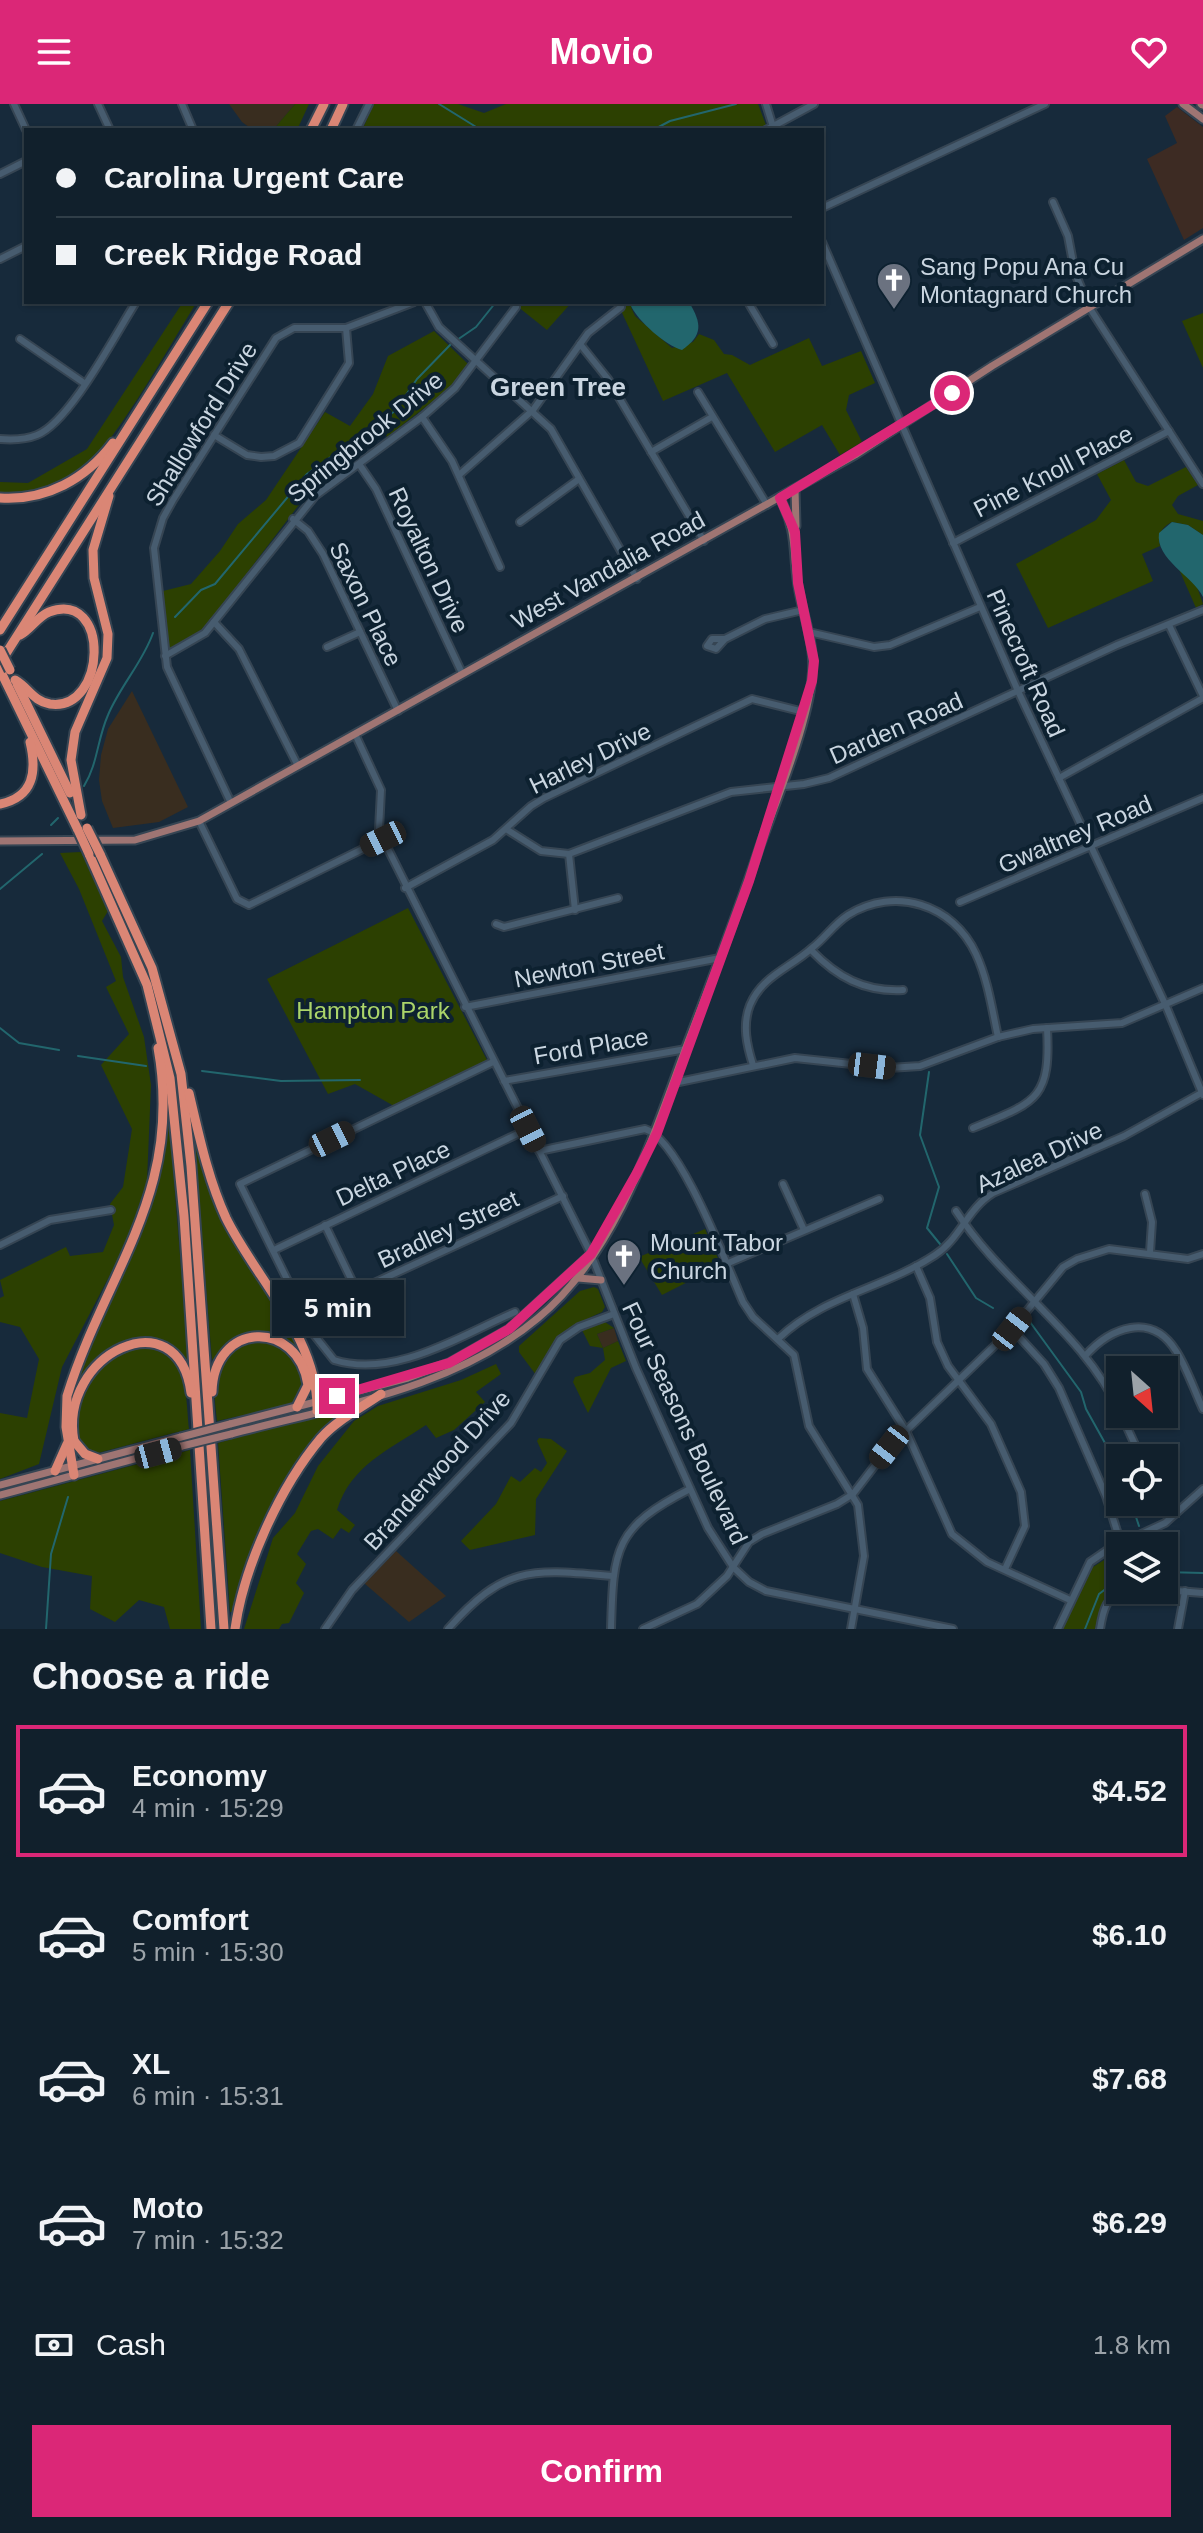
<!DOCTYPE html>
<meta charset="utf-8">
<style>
:root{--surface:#11202c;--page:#1e2d38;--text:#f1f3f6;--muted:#9ca3a9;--line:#303e48;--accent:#db2777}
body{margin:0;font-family:Arial,sans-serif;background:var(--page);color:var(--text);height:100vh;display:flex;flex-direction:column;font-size:30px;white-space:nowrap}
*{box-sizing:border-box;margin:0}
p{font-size:26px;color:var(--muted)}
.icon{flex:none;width:44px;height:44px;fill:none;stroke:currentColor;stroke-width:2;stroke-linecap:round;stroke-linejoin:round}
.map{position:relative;height:1525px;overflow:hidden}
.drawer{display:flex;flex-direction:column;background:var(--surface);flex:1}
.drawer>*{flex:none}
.hud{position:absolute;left:24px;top:24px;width:800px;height:176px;border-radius:0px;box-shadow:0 2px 6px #0004,0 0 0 2px var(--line);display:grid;align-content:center;height:176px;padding:0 32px;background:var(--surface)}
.needle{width:52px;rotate:153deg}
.tools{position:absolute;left:1106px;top:1252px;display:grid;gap:16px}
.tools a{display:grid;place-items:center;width:72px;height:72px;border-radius:0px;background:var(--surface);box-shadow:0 2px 6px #0004,0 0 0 2px var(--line);font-size:40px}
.end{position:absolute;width:36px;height:36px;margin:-18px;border:10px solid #db2777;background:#fff;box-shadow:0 0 0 4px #fff}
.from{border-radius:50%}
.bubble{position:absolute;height:56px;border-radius:0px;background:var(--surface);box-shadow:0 2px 6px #0004,0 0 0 2px var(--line);font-size:26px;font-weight:700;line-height:56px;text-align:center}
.car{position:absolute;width:24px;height:48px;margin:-24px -12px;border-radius:10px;box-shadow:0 0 6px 2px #0007;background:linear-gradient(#222 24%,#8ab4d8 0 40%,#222 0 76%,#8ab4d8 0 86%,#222 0)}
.hud b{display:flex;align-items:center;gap:28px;height:76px;font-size:30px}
.hud b+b{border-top:2px solid var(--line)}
.hud i{width:20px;height:20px;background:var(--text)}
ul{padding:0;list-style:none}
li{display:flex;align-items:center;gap:24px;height:132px;margin:0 16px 12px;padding:0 16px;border:4px solid transparent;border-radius:0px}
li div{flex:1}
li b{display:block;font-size:30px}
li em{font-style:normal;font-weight:700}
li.current{border-color:var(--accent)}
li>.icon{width:72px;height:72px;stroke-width:1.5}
h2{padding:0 32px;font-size:36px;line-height:96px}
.pay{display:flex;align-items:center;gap:20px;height:88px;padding:0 32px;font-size:30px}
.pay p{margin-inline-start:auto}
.cta{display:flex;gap:16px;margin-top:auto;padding:16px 32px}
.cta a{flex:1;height:92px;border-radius:0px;background:var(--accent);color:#fff;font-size:32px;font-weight:700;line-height:92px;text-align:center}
header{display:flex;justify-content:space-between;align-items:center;height:104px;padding:0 32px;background:var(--accent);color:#fff;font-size:36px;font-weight:700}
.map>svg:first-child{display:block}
.commercial{fill:#3d2b23}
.industrial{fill:#392d1f}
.green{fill:#2c4001}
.water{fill:#22666d}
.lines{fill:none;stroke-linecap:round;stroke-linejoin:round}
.stream{stroke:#22666d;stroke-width:2}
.minor-casing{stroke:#364553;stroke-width:10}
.major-casing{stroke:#364553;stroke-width:11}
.highway-casing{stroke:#364553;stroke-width:13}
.minor{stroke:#475c6f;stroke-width:6}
.major{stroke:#9f7573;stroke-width:7}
.highway{stroke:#da8675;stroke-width:9}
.major-bridge-casing{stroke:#364553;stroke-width:11;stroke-linecap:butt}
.highway-bridge-casing{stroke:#364553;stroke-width:13;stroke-linecap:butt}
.major-bridge{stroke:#9f7573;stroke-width:7}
.highway-bridge{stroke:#da8675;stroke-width:9}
.route{stroke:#db2777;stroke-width:10}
.labels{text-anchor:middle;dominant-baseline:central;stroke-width:8;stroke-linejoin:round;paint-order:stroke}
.poi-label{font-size:24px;fill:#cad6e1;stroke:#0d2130;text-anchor:start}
.street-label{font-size:24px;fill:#cad6e1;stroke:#0d2130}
.park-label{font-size:24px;fill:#abd469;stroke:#0d2130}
.neighbourhood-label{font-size:26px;font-weight:bold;fill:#cad6e1;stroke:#0d2130}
</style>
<header><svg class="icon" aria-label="menu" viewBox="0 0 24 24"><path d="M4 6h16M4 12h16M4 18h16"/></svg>Movio<svg class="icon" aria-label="heart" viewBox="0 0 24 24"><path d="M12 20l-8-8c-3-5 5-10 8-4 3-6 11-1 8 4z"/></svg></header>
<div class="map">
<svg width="1203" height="1525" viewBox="0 0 1203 1525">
<rect width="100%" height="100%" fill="#172a3b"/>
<polygon class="commercial" points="1177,3 1203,23 1203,124 1184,136 1147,55 1177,39 1165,12"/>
<g class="industrial">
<polygon points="229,0 295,0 273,26 253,26 242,18"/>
<polygon points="132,587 188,703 159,718 113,724 102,697 99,676 101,651 108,625"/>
<polygon points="614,1224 618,1237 603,1244 597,1230"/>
<polygon points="396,1447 446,1492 409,1518 364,1479"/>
</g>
<g class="green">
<polygon points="295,0 309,0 297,26 273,26"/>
<polygon points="374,0 458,0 484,9 506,0 758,0 766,21 761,26 362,26"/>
<path d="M 183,198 L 197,198 C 170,240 114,344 77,370 C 54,385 26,391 0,390 L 0,378 L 28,379 L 87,345 Z"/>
<polygon points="512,198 572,198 547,226"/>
<polygon points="617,198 637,198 631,203 635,212 672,244 693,238 699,230 714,236 724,250 732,251 750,261 809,234 822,262 861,247 875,279 849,291 846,306 862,338 840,351 822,321 775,348 727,269 663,297"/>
<polygon points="1203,209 1203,264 1182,217"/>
<polygon points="434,227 468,260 450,284 387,333 379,322 346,348 354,359 298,402 206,523 171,545 167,543 163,487 191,480 220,447 238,420 266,396 325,308 350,322 373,290 388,252"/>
<path d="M 1124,356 L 1136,378 L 1148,382 L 1186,363 L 1198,381 L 1178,392 L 1172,401 L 1178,410 L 1203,417 L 1203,431 L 1188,421 L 1172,418 C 1162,423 1157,430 1160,442 L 1142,450 L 1153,477 L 1048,524 L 1016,460 L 1096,416 L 1111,396 L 1097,370 Z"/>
<polygon points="1178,463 1195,477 1203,500 1196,504"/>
<polygon points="81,748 108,807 102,817 121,853 123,873 144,933 151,981 147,1077 127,1138 62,1263 39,1360 0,1375 0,1309 27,1314 39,1255 20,1223 0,1218 0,1194 4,1192 0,1176 66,1143 70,1152 103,1148 114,1121 110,1100 123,1083 132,1025 101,961 129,930 106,883 116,877 79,785 60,749"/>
<polygon points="408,804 487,956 394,1002 355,980 328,990 267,875"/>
<path d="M 168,1001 L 189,1264 L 144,1235 C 102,1237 75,1269 71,1310 C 71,1245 127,1177 147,1115 C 154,1095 164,1007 168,1001 Z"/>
<path d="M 194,1038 L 197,1038 L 228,1123 L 292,1232 L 308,1267 C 285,1244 263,1214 229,1238 C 222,1243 218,1251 212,1256 Z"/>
<polygon points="705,1125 721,1161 662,1191 639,1153"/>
<path d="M 594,1183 L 598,1185 L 605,1203 L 602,1208 C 568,1223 552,1236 536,1271 L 519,1248 L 519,1242 L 580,1187 Z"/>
<polygon points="605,1218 614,1224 597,1230 603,1244 618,1237 626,1257 611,1264 588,1309 573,1278 575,1273 590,1269 605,1256 603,1244 590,1242 582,1226"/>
<path d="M 253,1236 C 283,1240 308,1259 300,1292 L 289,1301 L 217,1317 C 212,1274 211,1255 253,1236 Z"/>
<path d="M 129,1242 C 187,1244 185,1277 189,1325 L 94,1350 L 78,1337 C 75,1283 89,1272 129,1242 Z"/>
<path d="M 496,1260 L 501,1270 L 476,1288 L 485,1298 L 454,1326 L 436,1334 L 426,1321 C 389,1346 351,1361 337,1406 L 355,1421 L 349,1429 L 341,1424 L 333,1435 L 318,1425 L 311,1427 L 297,1450 L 306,1460 L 296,1479 L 304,1489 L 289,1519 L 282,1520 L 279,1525 L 244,1525 L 273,1434 L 295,1409 L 318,1362 L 354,1317 L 378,1302 L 461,1276 Z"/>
<polygon points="350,1302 312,1341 246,1464 234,1508 230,1508 218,1339"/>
<polygon points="539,1334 551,1335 567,1347 536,1395 535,1431 470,1446 461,1437 496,1400 511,1372 520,1378 535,1364 541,1368 547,1359 537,1337"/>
<polygon points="190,1346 201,1525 170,1525 164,1503 139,1496 115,1518 90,1505 92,1472 42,1463 0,1449 0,1397"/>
<polygon points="1120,1446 1120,1483 1106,1490 1095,1525 1063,1525 1093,1463"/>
</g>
<g class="water">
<path d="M 637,198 L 689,198 C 702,220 703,231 682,246 C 666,242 638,217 631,202 Z"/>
<path d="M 1172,418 L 1188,421 L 1203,431 L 1203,493 C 1193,472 1155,455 1159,429 Z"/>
</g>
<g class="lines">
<g class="stream">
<polyline points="439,0 481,26"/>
<polyline points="653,26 670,17 736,0"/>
<polyline points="457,236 476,223 496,198"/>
<polyline points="175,513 201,486 215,480 307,370 395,307 417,275 452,239"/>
<path d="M 84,682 C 98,659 97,636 108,611 C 120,582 143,558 153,529"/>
<polyline points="51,721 58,714"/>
<polyline points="0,785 42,750"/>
<polyline points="0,924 19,939 59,946"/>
<polyline points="78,952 146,962"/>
<polyline points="202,967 281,977 360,976"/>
<polyline points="929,968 920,1031 939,1083 927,1124 940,1140"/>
<polyline points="947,1150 976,1194 993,1204"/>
<polyline points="1030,1218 1081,1288 1086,1305 1120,1366"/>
<polyline points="1131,1398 1139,1422"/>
<polyline points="1147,1439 1148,1442"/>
<polyline points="1164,1468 1203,1469"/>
<polyline points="46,1525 51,1450 68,1393"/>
<polyline points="1085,1525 1099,1490 1120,1474"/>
</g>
<g class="minor-casing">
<g id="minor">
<polyline points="14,0 26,26"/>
<polyline points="98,0 110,26"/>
<polyline points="182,0 193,26"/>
<polyline points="766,0 774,26"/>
<polyline points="356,26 369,0"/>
<polyline points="766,26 814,0"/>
<polyline points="0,70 26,57"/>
<polyline points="1053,98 1068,132 1075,169 1089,203 1203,380"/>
<polyline points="822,104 1045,0"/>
<polyline points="822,138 1018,587 1166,902 1203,991"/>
<polyline points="0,155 26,142"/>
<polyline points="425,198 439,223 551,325 637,475"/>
<polyline points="748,198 773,240"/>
<polyline points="20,235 84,279"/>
<polyline points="580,240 608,275 704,437"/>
<polyline points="698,288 767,401"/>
<polyline points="422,313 452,357 500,463"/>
<polyline points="214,331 247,351 261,353 274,352 299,339 349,259 346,224"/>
<path d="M 0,335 C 13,336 25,336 37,331 C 70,318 115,231 136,198"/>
<polyline points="651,348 712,313"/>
<polyline points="359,360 376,385 462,569"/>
<polyline points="459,371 533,306 588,229 621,203"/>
<polyline points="293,415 308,427 323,450 398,607"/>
<polyline points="520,418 579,375"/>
<polyline points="953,439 1169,327"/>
<polyline points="214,518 239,545 298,662"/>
<polyline points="1169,521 1203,592"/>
<polyline points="809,528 874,543 890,541 980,503"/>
<polyline points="725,535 716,545 707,542 712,535 725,535 765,515 803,506"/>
<polyline points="327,543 360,528"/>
<polyline points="165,552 205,529 315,392 422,313 455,284 516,203"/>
<polyline points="356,632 381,686 379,726 383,735 591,1150 636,1264 708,1424 733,1463 749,1478 766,1487 953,1525"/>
<polyline points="1059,674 1203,594"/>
<polyline points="231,699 167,563 154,444 163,414 173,396 276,234 294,224 346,224 414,198"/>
<polyline points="199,717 237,795 249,801 383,735"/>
<polyline points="506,725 541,747 569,750 731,688 804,680 829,674 1117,541 1203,506"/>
<polyline points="569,750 575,806"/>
<polyline points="405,784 493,736 531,702 544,694 752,595 804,608"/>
<polyline points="960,798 1203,694"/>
<polyline points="496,820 504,823 618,794"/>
<path d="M 811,846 C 837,873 864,888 903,886"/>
<polyline points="465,903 720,854"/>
<path d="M 493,958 L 240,1080 L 315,1232 L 334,1256 C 395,1275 461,1231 515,1208"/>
<path d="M 753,961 C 747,942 742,921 750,901 C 762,872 790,864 812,844 C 825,834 834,820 848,811 C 895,782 953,800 976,850 C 988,876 992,905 998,933"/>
<polyline points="504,977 686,945"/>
<polyline points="674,979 795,954 889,964 920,962 998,933 1033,925 1122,919 1203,884"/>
<path d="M 973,1024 C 1036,998 1051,996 1047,924"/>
<path d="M 539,1047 L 645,1025 C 680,1035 727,1162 743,1198 L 753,1213 L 794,1251 L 809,1322 L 858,1401 L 864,1452 L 851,1525"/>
<polyline points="783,1080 804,1126"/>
<polyline points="1145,1090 1152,1118 1150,1148"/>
<path d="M 956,1107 C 1003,1180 1084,1229 1120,1308"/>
<polyline points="325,1121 352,1177 361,1185 563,1092"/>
<polyline points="0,1141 50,1116 111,1106"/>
<polyline points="274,1146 528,1025"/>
<polyline points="726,1160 879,1095"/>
<polyline points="916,1162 930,1194 937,1238 948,1262 991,1320 1021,1388 1025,1422 1005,1465"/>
<polyline points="853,1190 863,1224 867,1265 906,1327 952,1430 987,1458 1070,1496"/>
<polyline points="1012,1225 1044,1260 1059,1284 1106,1392 1121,1440"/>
<path d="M 779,1234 C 823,1192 885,1184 935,1151 C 960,1135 967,1105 993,1089 L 1124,1032 L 1203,988"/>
<path d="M 1085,1252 C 1110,1224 1151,1207 1176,1247 C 1187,1264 1194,1286 1203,1305"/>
<polyline points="1121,1310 1141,1354"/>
<polyline points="1164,1398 1174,1410"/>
<polyline points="1164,1486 1203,1489"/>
<polyline points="325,1525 352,1486 511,1319 560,1236 579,1223 614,1210"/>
<path d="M 448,1525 C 505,1461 531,1465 612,1472"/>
<path d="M 611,1525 C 613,1444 615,1423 690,1385"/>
<polyline points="643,1525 697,1500 727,1472 749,1438 762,1430 837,1400 853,1390 889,1343 1012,1225 1063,1163 1077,1155 1109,1145 1188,1155 1203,1150"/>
<polyline points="1058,1525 1090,1458 1109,1445 1165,1419 1203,1385"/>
<path d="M 1100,1525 C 1103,1506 1106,1492 1126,1486"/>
<polyline points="1178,1525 1185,1487"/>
</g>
</g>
<g class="major-casing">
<g id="major">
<polyline points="1183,0 1203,15"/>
<polyline points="1201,0 1203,1"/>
<polyline points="795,385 796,422"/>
<polyline points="0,737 135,736 199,717 855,351 992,262 1203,135"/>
<polyline points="578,1174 601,1176"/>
<polyline points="230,1320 408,1274 449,1259 509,1225 590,1151"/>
<path d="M 231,1330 C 336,1302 452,1286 538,1214 C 617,1149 653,1032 688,938 C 713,873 738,808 760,742 C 777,695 808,620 812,573 C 816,541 803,513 798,482 C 792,445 798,430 780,394"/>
<polyline points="0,1381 181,1333"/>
<polyline points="0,1391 182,1342"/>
</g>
</g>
<g class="highway-casing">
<g id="highway">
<polyline points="311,26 324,0"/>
<polyline points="331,26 343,0"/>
<path d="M 0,394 C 46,397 86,375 113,339"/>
<polyline points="0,526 208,198"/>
<polyline points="0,559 229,198"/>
<polyline points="0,566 78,726"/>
<path d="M 15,576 C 29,584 33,597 50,600 C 107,608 111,485 49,508 C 37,513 31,525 20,531"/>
<polyline points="17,580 70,689"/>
<path d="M 0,700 C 34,693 37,667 30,638"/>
<polyline points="81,711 71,656 75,628 107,554 108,530 94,474 93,446 109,392"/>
<polyline points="89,750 147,881 170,974 184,1112 211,1525"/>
<polyline points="100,750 152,864 181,970 191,1062 224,1525"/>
<path d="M 189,989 C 199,1031 208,1075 226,1114 C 256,1175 319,1235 317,1307"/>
<path d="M 212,1288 C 214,1216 298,1215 308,1281 L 297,1303"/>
<path d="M 74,1337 C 58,1250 178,1192 191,1289"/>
<polyline points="74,1337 85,1350 98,1355"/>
<polyline points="55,1367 67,1340"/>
<path d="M 74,1371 L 66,1323 L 67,1292 C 106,1167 184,1088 158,944"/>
<path d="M 235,1525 C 244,1462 280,1383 321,1334 C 337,1316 361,1304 381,1290"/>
</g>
</g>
<use href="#minor" class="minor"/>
<use href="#major" class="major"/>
<use href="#highway" class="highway"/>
<g class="major-bridge-casing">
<g id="major-bridge">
<polyline points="181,1333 230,1320"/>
<polyline points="182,1342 231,1330"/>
</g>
</g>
<g class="highway-bridge-casing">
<g id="highway-bridge">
<polyline points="0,546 10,566"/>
<polyline points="87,724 100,750"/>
<polyline points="78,726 89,750"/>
</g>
</g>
<use href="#major-bridge" class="major-bridge"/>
<use href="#highway-bridge" class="highway-bridge"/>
</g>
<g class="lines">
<polyline class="route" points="337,1292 449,1259 509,1225 591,1150 637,1069 657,1029 749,777 812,577 814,557 798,479 795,428 780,394 952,289"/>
</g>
<defs>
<g id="church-pin" transform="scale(1.8)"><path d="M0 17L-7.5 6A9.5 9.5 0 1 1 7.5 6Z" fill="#6b7280" stroke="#0d2130"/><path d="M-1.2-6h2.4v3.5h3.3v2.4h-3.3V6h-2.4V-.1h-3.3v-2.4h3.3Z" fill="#fff"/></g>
</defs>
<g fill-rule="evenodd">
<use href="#church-pin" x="894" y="176"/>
<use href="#church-pin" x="624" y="1152"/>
</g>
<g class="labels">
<g class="poi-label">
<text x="920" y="162">Sang Popu Ana Cu<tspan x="920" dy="28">Montagnard Church</tspan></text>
<text x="650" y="1138">Mount Tabor<tspan x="650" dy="28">Church</tspan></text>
</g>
<g class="street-label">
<text transform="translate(201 320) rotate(-58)">Shallowford Drive</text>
<text transform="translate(365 333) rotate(-39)">Springbrook Drive</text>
<text transform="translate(1053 367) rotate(-27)">Pine Knoll Place</text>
<text transform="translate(429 456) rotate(65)">Royalton Drive</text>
<text transform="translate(608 466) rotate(-29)">West Vandalia Road</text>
<text transform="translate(366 500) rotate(64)">Saxon Place</text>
<text transform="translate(1026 559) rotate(66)">Pinecroft Road</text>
<text transform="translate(896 624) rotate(-24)">Darden Road</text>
<text transform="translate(590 654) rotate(-26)">Harley Drive</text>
<text transform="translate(1075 730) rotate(-23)">Gwaltney Road</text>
<text transform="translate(589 861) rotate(-11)">Newton Street</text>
<text transform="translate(591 942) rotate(-10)">Ford Place</text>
<text transform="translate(1039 1053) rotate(-25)">Azalea Drive</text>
<text transform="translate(393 1069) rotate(-25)">Delta Place</text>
<text transform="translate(448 1125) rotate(-25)">Bradley Street</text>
<text transform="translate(685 1319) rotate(65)">Four Seasons Boulevard</text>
<text transform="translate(437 1366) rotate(-48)">Branderwood Drive</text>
</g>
<g class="park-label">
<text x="373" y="906">Hampton Park</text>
</g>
<g class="neighbourhood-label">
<text x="558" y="283">Green Tree</text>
</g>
</g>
</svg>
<div class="tools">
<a><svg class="needle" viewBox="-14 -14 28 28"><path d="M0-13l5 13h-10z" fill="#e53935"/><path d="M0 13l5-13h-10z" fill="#9ca3a9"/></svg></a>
<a><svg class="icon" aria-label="locate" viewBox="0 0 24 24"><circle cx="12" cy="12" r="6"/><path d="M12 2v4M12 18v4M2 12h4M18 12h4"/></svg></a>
<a><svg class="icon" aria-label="layers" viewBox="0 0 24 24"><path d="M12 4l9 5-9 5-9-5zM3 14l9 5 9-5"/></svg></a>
</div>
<i class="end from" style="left:952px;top:289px"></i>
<i class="end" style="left:337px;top:1292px"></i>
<div class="bubble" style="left:272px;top:1176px;width:132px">5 min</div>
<i class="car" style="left:383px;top:735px;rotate:244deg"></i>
<i class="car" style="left:872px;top:962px;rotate:97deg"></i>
<i class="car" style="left:528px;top:1025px;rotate:153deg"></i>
<i class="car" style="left:332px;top:1035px;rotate:64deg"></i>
<i class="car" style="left:1012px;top:1225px;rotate:38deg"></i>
<i class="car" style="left:889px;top:1343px;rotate:218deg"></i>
<i class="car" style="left:158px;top:1349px;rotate:75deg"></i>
<div class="hud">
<b><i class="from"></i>Carolina Urgent Care</b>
<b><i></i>Creek Ridge Road</b>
</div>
</div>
<section class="drawer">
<h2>Choose a ride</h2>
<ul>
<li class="current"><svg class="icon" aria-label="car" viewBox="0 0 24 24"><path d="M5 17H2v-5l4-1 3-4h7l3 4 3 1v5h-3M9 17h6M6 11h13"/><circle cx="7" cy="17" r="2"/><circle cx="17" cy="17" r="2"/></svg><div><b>Economy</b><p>4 min · 15:29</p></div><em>$4.52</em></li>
<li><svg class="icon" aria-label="car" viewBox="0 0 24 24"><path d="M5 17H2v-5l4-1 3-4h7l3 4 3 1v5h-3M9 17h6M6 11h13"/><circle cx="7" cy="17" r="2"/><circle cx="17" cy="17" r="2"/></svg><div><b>Comfort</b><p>5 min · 15:30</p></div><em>$6.10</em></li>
<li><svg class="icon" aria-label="car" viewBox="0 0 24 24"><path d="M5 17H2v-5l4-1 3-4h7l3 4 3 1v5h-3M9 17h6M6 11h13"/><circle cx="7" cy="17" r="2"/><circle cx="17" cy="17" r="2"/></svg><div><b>XL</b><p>6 min · 15:31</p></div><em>$7.68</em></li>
<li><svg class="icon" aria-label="car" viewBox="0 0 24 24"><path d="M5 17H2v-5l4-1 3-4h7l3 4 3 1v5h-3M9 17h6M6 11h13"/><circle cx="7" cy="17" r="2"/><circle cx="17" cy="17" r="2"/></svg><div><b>Moto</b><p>7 min · 15:32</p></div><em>$6.29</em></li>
</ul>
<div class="pay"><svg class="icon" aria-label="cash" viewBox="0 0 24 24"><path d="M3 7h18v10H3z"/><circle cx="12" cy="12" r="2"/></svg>Cash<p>1.8 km</p></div>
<div class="cta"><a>Confirm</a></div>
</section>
